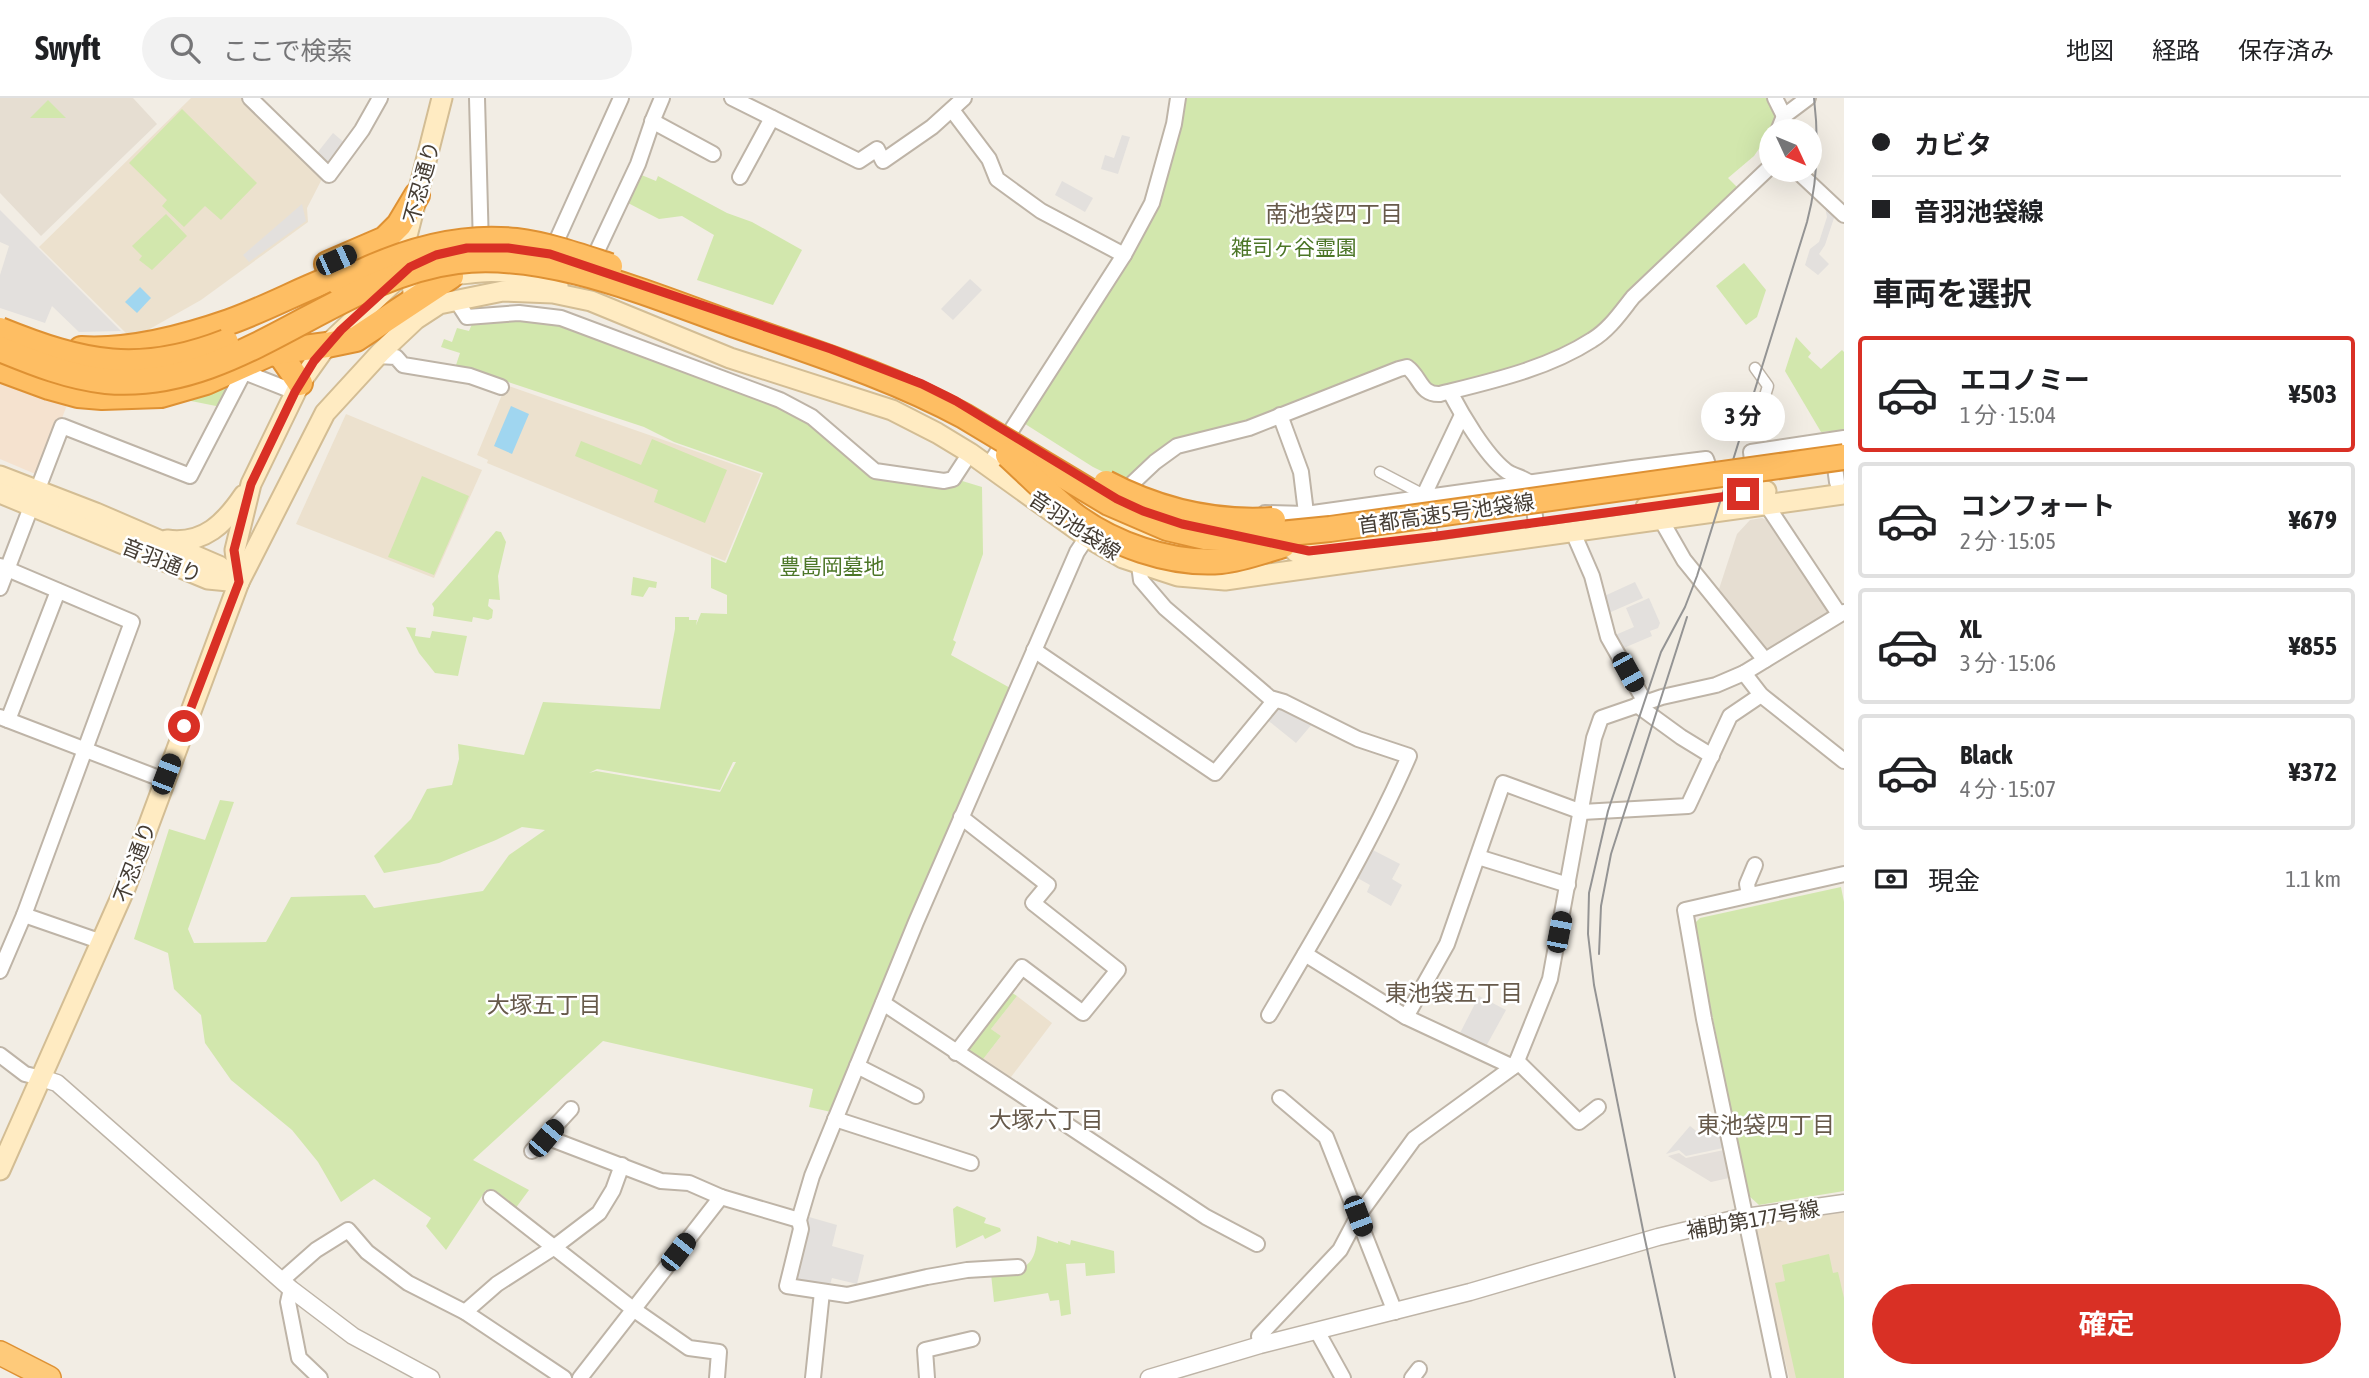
<!DOCTYPE html>
<html lang="ja">
<meta charset="utf-8">
<style>
:root{--surface:#fff;--page:#f2f2f2;--text:#202124;--muted:#757577;--line:#e0e0e0;--accent:#d93025}
body{margin:0;font-family:"Asap Condensed","Noto Sans JP",sans-serif;background:var(--page);color:var(--text);height:100vh;display:flex;flex-direction:column;font-size:26px;white-space:nowrap}
*{box-sizing:border-box;margin:0}
p{font-size:23px;color:var(--muted)}
.icon{flex:none;width:38px;height:38px;fill:none;stroke:currentColor;stroke-width:2;stroke-linecap:round;stroke-linejoin:round}
.map{position:relative;flex:1;overflow:hidden}
.details{display:flex;flex-direction:column;background:var(--surface);width:525px}
.details>*{flex:none}
.guide{display:grid;align-content:center;height:154px;padding:0 28px;background:var(--surface)}
.needle{width:46px;rotate:134deg}
.fabs{position:absolute;left:1759px;top:21px;display:grid;gap:14px}
.fabs a{display:grid;place-items:center;width:63px;height:63px;border-radius:50%;background:var(--surface);box-shadow:0 7px 28px #0002;font-size:35px}
.end{position:absolute;width:32px;height:32px;margin:-16px;border:9px solid #d93025;background:#fff;box-shadow:0 0 0 4px #fff}
.from{border-radius:50%}
.bubble{position:absolute;height:49px;border-radius:24px;background:var(--surface);box-shadow:0 7px 28px #0002;font-size:23px;font-weight:700;line-height:49px;text-align:center}
.car{position:absolute;width:21px;height:42px;margin:-21px -10px;border-radius:9px;box-shadow:0 0 5px 2px #0007;background:linear-gradient(#222 24%,#8ab4d8 0 40%,#222 0 76%,#8ab4d8 0 86%,#222 0)}
.guide b{display:flex;align-items:center;gap:24px;height:66px;font-size:26px}
.guide b+b{border-top:2px solid var(--line)}
.guide i{width:18px;height:18px;background:var(--text)}
ul{padding:0;list-style:none}
li{display:flex;align-items:center;gap:21px;height:116px;margin:0 14px 10px;padding:0 14px;border:4px solid var(--line);border-radius:7px}
li div{flex:1}
li b{display:block;font-size:26px}
li em{font-style:normal;font-weight:700}
li.active{border-color:var(--accent)}
li>.icon{width:63px;height:63px;stroke-width:1.5}
h2{padding:0 28px;font-size:32px;line-height:84px}
.pay{display:flex;align-items:center;gap:18px;height:77px;padding:0 28px;font-size:26px}
.pay p{margin-inline-start:auto}
.button{display:flex;gap:14px;margin-top:auto;padding:14px 28px}
.button a{flex:1;height:80px;border-radius:42px;background:var(--accent);color:#fff;font-size:28px;font-weight:700;line-height:80px;text-align:center}
header{display:flex;align-items:center;gap:42px;box-sizing:border-box;height:98px;padding:0 35px;background:var(--surface);border-bottom:2px solid var(--line)}
header strong{font-size:33px}
nav{display:flex;gap:38px;margin-inline-start:auto;font-size:24px}
.search{width:490px;height:63px;background:var(--page);display:flex;align-items:center;gap:18px;box-sizing:border-box;padding:0 24px;border-radius:38px;color:var(--muted);font-size:26px}
main{display:flex;flex:1;min-height:0}
.map>svg:first-child{display:block}
.residential{fill:#e6ded2}
.commercial{fill:#f5e2cf}
.industrial{fill:#e4dfda}
.education{fill:#ece1ce}
.green{fill:#d2e7ad;fill-rule:evenodd}
.parking{fill:#e3e0dd}
.water{fill:#a0d6f0}
.lines{fill:none;stroke-linecap:round;stroke-linejoin:round}
.pedestrian-casing{stroke:#beb4a7;stroke-width:13}
.minor-casing{stroke:#beb4a7;stroke-width:18}
.tertiary-casing{stroke:#beb4a7;stroke-width:19}
.secondary-casing{stroke:#d3bd94;stroke-width:23}
.trunk-casing{stroke:#de9133;stroke-width:26}
.motorway-casing{stroke:#de9133;stroke-width:28}
.pedestrian{stroke:#fff;stroke-width:10}
.minor{stroke:#fff;stroke-width:14}
.tertiary{stroke:#fff;stroke-width:16}
.secondary{stroke:#ffebc2;stroke-width:19}
.trunk{stroke:#feca7a;stroke-width:23}
.motorway{stroke:#febe63;stroke-width:24}
.tram{stroke:#949494;stroke-width:2}
.motorway-bridge-casing{stroke:#de9133;stroke-width:28;stroke-linecap:butt}
.motorway-bridge{stroke:#febe63;stroke-width:24}
.route{stroke:#d93025;stroke-width:9}
.labels{text-anchor:middle;dominant-baseline:central;stroke-width:5;stroke-linejoin:round;paint-order:stroke}
.street-label{font-size:21px;fill:#453d34;stroke:#fff}
.park-label{font-size:21px;fill:#4c7627;stroke:#fff}
.neighbourhood-label{font-size:23px;fill:#675a4b;stroke:#fff}
</style>
<header>
<strong>Swyft</strong>
<div class="search"><svg class="icon" aria-label="search" viewBox="0 0 24 24"><circle cx="10" cy="10" r="6"/><path d="M15 15l6 6"/></svg>ここで検索</div>
<nav><a>地図</a><a>経路</a><a>保存済み</a></nav>
</header>
<main>
<div class="map">
<svg width="1844" height="1280" viewBox="0 0 1844 1280">
<rect width="100%" height="100%" fill="#f2ede4"/>
<g class="residential">
<polygon points="0,0 133,0 157,26 41,138 0,95"/>
<polygon points="1762,420 1768,423 1828,509 1826,517 1773,552 1764,551 1719,491 1737,436 1750,422"/>
</g>
<polygon class="commercial" points="0,280 67,307 40,378 0,361"/>
<polygon class="industrial" points="1724,1052 1729,1080 1711,1084 1668,1058 1679,1055 1686,1060"/>
<g class="education">
<polygon points="191,0 244,0 323,79 307,110 308,124 201,202 132,241 39,149"/>
<polygon points="506,287 761,376 725,463 487,365 488,362 477,357"/>
<polygon points="346,316 482,372 434,480 296,426"/>
<polygon points="1017,898 1052,925 1005,987 977,969 1001,938 991,931"/>
<polygon points="1844,1114 1844,1280 1789,1280 1754,1130 1757,1126"/>
</g>
<g class="green">
<polygon points="1181,0 1774,0 1778,23 1754,58 1728,80 1737,89 1738,96 1591,239 1514,271 1431,291 1416,270 1244,328 1174,345 1126,385 1093,369 1022,324 1152,105"/>
<polygon points="48,2 66,20 30,20"/>
<polygon points="182,11 257,85 221,122 205,108 184,129 162,108 167,102 129,65"/>
<polygon points="639,76 656,83 658,78 727,115 752,124 802,152 773,207 697,182 714,137 682,118 659,121 628,105"/>
<polygon points="166,116 187,138 152,172 139,162 142,158 132,148"/>
<polygon points="1744,165 1766,192 1757,219 1746,227 1716,188"/>
<path d="M 490,219 L 559,223 L 776,306 L 810,324 L 874,377 L 959,382 L 982,389 L 983,456 L 953,542 L 956,544 L 951,557 L 1012,591 L 831,1014 L 809,1009 L 813,991 L 603,943 L 473,1062 L 529,1092 L 515,1111 L 486,1092 L 446,1152 L 426,1128 L 431,1120 L 374,1081 L 341,1104 L 318,1064 L 292,1032 L 231,982 L 205,945 L 201,917 L 174,891 L 168,855 L 134,841 L 169,731 L 205,742 L 220,702 L 234,704 L 188,831 L 194,845 L 266,844 L 291,799 L 365,797 L 374,810 L 483,793 L 509,757 L 545,732 L 522,729 L 496,742 L 439,765 L 384,775 L 374,758 L 411,721 L 427,691 L 452,687 L 459,661 L 458,646 L 524,657 L 543,604 L 660,611 L 675,531 L 675,519 L 689,519 L 689,522 L 697,522 L 696,527 L 701,515 L 727,516 L 727,497 L 711,490 L 711,459 L 726,465 L 763,375 L 674,344 L 644,329 L 475,273 L 455,270 L 460,255 L 441,249 L 444,241 L 452,244 L 457,230 L 469,233 L 472,226 ZM 733,664 L 736,664 L 720,694 L 596,673 L 589,675 L 597,671 L 720,692 Z"/>
<polygon points="1796,239 1811,255 1808,259 1821,271 1842,252 1844,254 1844,332 1821,334 1785,273"/>
<polygon points="235,281 221,309 181,301"/>
<polygon points="652,341 727,372 705,425 654,404 658,392 575,358 581,343 641,367"/>
<polygon points="422,378 469,398 434,477 388,459"/>
<polygon points="496,433 501,434 506,444 498,478 500,502 489,501 488,508 493,512 492,520 488,522 473,519 472,524 433,518 434,510 432,506"/>
<polygon points="633,479 657,484 656,490 649,489 643,499 631,497"/>
<polygon points="406,529 416,530 415,538 430,540 432,533 467,538 458,578 435,575 419,555"/>
<polygon points="1841,789 1844,804 1844,1093 1759,1107 1748,1097 1694,826 1700,820"/>
<polygon points="1006,891 1017,898 991,931 1001,938 977,969 957,956"/>
<polygon points="957,1108 986,1120 984,1125 1000,1130 1001,1133 985,1141 983,1137 956,1150 953,1111"/>
<path d="M 1037,1138 L 1058,1145 L 1058,1143 L 1070,1147 L 1071,1142 L 1114,1153 L 1115,1175 L 1086,1178 L 1085,1165 L 1066,1166 L 1071,1216 L 1061,1218 L 1059,1202 L 1050,1203 L 1048,1195 L 994,1204 L 991,1176 C 1020,1171 1036,1173 1037,1138 Z"/>
<polygon points="1829,1156 1833,1175 1838,1174 1844,1200 1844,1280 1796,1280 1775,1185 1785,1183 1782,1167"/>
</g>
<g class="parking">
<polygon points="333,35 347,47 330,71 314,59"/>
<polygon points="1122,37 1130,39 1118,76 1101,71 1105,57 1114,60"/>
<polygon points="1062,83 1093,100 1085,114 1055,97"/>
<polygon points="1824,104 1836,114 1825,147 1819,156 1829,166 1818,177 1805,167 1810,151 1819,144 1827,119"/>
<polygon points="302,106 306,123 249,164 243,157"/>
<polygon points="0,112 121,233 79,234 52,208 45,225 0,210 0,177 9,148 0,144"/>
<polygon points="970,181 982,192 953,222 941,211"/>
<polygon points="1635,484 1643,500 1604,517 1600,500"/>
<polygon points="1649,500 1660,525 1658,530 1650,533 1652,538 1619,552 1613,538 1634,529 1626,510"/>
<polygon points="1276,607 1313,625 1296,645 1265,620"/>
<polygon points="1369,750 1400,766 1392,781 1402,787 1391,808 1367,794 1370,787 1354,778"/>
<polygon points="1479,898 1506,912 1484,952 1458,939"/>
<polygon points="1690,1028 1701,1037 1719,1033 1723,1050 1686,1058 1679,1052 1666,1056"/>
<polygon points="809,1119 837,1127 832,1148 864,1157 857,1186 832,1180 829,1190 792,1181"/>
</g>
<g class="water">
<polygon points="140,189 151,200 137,215 125,204"/>
<polygon points="511,308 529,316 512,356 494,348"/>
</g>
<g class="lines">
<g class="pedestrian-casing">
<g id="pedestrian">
<polyline points="1755,270 1768,288 1763,304"/>
<polyline points="1380,374 1424,397"/>
</g>
</g>
<g class="minor-casing">
<g id="minor">
<polyline points="250,0 329,77 362,32 380,0"/>
<polyline points="477,0 481,149"/>
<polyline points="732,0 859,63 877,51 883,63 932,29 964,0"/>
<polyline points="1775,0 1784,18"/>
<polyline points="952,12 989,61 997,81 1041,113 1124,157"/>
<polyline points="652,23 713,56"/>
<polyline points="1778,33 1784,18 1808,0"/>
<polyline points="1796,72 1844,117"/>
<polyline points="740,79 772,20"/>
<polyline points="551,155 621,0"/>
<polyline points="590,168 638,66 654,19 662,0"/>
<polyline points="456,202 467,219 519,215 561,220 780,302 812,319 875,373 944,383 953,381 970,355"/>
<polyline points="377,258 396,259 403,267 470,278 501,289"/>
<path d="M 1450,294 C 1462,317 1485,356 1505,372 C 1512,378 1523,379 1530,385 L 1536,425"/>
<polyline points="1280,317 1301,374 1307,423"/>
<polyline points="1833,354 1837,384"/>
<polyline points="989,367 1124,157 1152,105 1174,26 1178,0"/>
<polyline points="1754,379 1751,354 1844,340"/>
<path d="M 1119,398 L 1155,364 L 1177,348 L 1249,330 L 1399,271 L 1407,269 C 1421,279 1420,297 1440,296 C 1492,283 1547,271 1592,242 C 1609,232 1621,214 1633,199 L 1771,68"/>
<polyline points="1766,406 1839,516"/>
<polyline points="1265,415 1306,416 1633,370 1706,361 1713,381"/>
<polyline points="1660,420 1684,462 1765,562"/>
<polyline points="1572,432 1592,478 1608,539 1645,604"/>
<polyline points="1430,439 1424,397 1462,317"/>
<path d="M 1139,467 L 1141,482 L 1165,510 L 1270,600 L 1284,604 L 1358,641 L 1409,658 C 1370,748 1319,832 1269,917"/>
<polyline points="0,468 132,524 24,817 0,873"/>
<polyline points="0,490 62,328 190,378 244,274 295,294"/>
<polyline points="1034,552 1215,675 1275,602"/>
<polyline points="1744,575 1761,597 1844,663"/>
<polyline points="1637,607 1681,639 1712,658"/>
<polyline points="0,619 164,682"/>
<polyline points="8,622 58,493"/>
<polyline points="1478,759 1568,787"/>
<polyline points="1749,797 1747,786 1755,767"/>
<polyline points="24,817 102,844"/>
<polyline points="1305,856 1406,919 1513,969"/>
<polyline points="883,905 1206,1119 1257,1146"/>
<polyline points="1406,919 1447,846 1503,685 1582,714 1688,708 1730,618 1761,597"/>
<polyline points="956,955 1022,869 1083,915 1118,872 1033,805 1048,787 961,719"/>
<polyline points="0,957 25,976 41,980"/>
<polyline points="1517,963 1579,1024 1598,1009"/>
<polyline points="857,968 916,998"/>
<polyline points="1280,1000 1326,1039 1395,1214"/>
<polyline points="835,1021 971,1065"/>
<polyline points="546,1039 661,1083 689,1085 721,1099 799,1122"/>
<polyline points="532,1053 571,1011"/>
<polyline points="491,1100 633,1211 689,1250 719,1254 717,1280"/>
<polyline points="1018,1169 967,1172 927,1179 847,1197 787,1188 801,1131 799,1122 812,1078 916,824 1077,454 1091,433"/>
<polyline points="282,1182 316,1152 348,1132 367,1154 408,1185 465,1214 564,1280"/>
<polyline points="291,1191 288,1204 299,1260 320,1280"/>
<polyline points="465,1214 497,1186 553,1150 599,1115 613,1092 622,1067"/>
<polyline points="1317,1233 1343,1280"/>
<polyline points="1260,1247 1259,1238 1340,1152 1358,1118 1414,1041 1513,969 1517,963 1550,881 1594,640 1601,620 1662,599 1716,587 1744,575 1844,514"/>
<polyline points="580,1280 721,1099"/>
<polyline points="813,1280 822,1194"/>
<polyline points="927,1280 925,1252 972,1241"/>
<polyline points="1412,1280 1419,1271"/>
<polyline points="1779,1280 1704,921 1685,812 1844,776"/>
</g>
</g>
<g class="tertiary-casing">
<g id="tertiary">
<polyline points="41,980 57,985 291,1191 353,1238 431,1280"/>
<polyline points="1149,1280 1260,1247 1470,1194 1658,1139 1738,1120 1844,1105"/>
</g>
</g>
<g class="secondary-casing">
<g id="secondary">
<path d="M 436,177 C 452,178 466,175 481,174 C 506,172 535,178 558,188"/>
<polyline points="415,213 407,138 442,0"/>
<polyline points="0,378 96,415 219,468 239,484"/>
<path d="M 1050,386 C 1095,415 1138,438 1189,453"/>
<polyline points="0,395 208,481 239,484"/>
<polyline points="1646,409 1766,393"/>
<path d="M 167,442 C 204,447 225,425 244,397"/>
<polyline points="1269,444 1309,453"/>
<polyline points="1296,454 1426,440"/>
<polyline points="239,484 235,452 251,386 300,285 327,247 395,183"/>
<polyline points="0,1072 126,788 239,484 325,315 381,254 416,221 439,206 503,193 553,195 591,203 730,260 892,312 937,335 970,355 1087,439 1123,460 1178,478 1225,482 1844,396"/>
</g>
</g>
<g class="trunk-casing">
<polyline id="trunk" points="0,1255 49,1280"/>
</g>
<g class="motorway-casing">
<g id="motorway">
<polyline points="327,166 385,141 399,127 417,97"/>
<path d="M 81,251 C 130,254 183,240 229,224 C 274,208 314,184 360,170"/>
<polyline points="273,254 282,259 300,285"/>
<polyline points="0,271 49,289 78,297 102,299 161,297 206,284 273,254 327,247 356,241 451,178"/>
</g>
</g>
<use href="#pedestrian" class="pedestrian"/>
<use href="#minor" class="minor"/>
<use href="#tertiary" class="tertiary"/>
<use href="#secondary" class="secondary"/>
<use href="#trunk" class="trunk"/>
<use href="#motorway" class="motorway"/>
<g class="tram">
<polyline points="1599,856 1601,808 1611,756 1687,519"/>
<path d="M 1675,1280 L 1644,1137 L 1594,887 L 1588,836 L 1589,795 L 1608,713 L 1661,554 L 1685,509 L 1697,478 L 1807,124 C 1818,83 1819,42 1814,0"/>
</g>
<g class="motorway-bridge-casing">
<g id="motorway-bridge">
<path d="M 339,185 C 392,157 454,136 516,143 C 548,147 579,158 610,168"/>
<path d="M 0,232 C 84,266 139,278 226,244"/>
<path d="M 0,251 C 34,265 69,279 106,283 C 237,295 332,179 457,163 C 550,152 652,198 738,228 C 815,255 892,279 964,318 L 1109,405 L 1167,430 L 1205,439 L 1239,440 L 1330,431 L 1844,359"/>
<path d="M 1008,357 C 1029,376 1049,397 1071,415 C 1111,446 1170,467 1221,463 C 1242,461 1263,453 1283,447"/>
<path d="M 1106,385 C 1159,413 1213,426 1273,422"/>
</g>
</g>
<use href="#motorway-bridge" class="motorway-bridge"/>
</g>
<g class="lines">
<polyline class="route" points="184,628 239,484 234,452 251,386 295,294 314,263 341,232 410,169 436,157 467,150 508,150 550,156 831,251 922,286 956,303 1117,401 1143,413 1182,426 1309,453 1430,439 1743,396"/>
</g>
<g class="labels">
<g class="street-label">
<text transform="translate(421 84) rotate(-75)">不忍通り</text>
<text transform="translate(1446 415) rotate(-8)">首都高速5号池袋線</text>
<text transform="translate(1075 427) rotate(34)">音羽池袋線</text>
<text transform="translate(162 462) rotate(22)">音羽通り</text>
<text transform="translate(134 764) rotate(-70)">不忍通り</text>
<text transform="translate(1753 1121) rotate(-10)">補助第177号線</text>
</g>
<g class="park-label">
<text x="1294" y="149">雑司ヶ谷霊園</text>
<text x="832" y="468">豊島岡墓地</text>
</g>
<g class="neighbourhood-label">
<text x="1334" y="116">南池袋四丁目</text>
<text x="1454" y="895">東池袋五丁目</text>
<text x="544" y="907">大塚五丁目</text>
<text x="1046" y="1022">大塚六丁目</text>
<text x="1766" y="1027">東池袋四丁目</text>
</g>
</g>
</svg>
<div class="fabs">
<a><svg class="needle" viewBox="-14 -14 28 28"><path d="M0-13l5 13h-10z" fill="#e53935"/><path d="M0 13l5-13h-10z" fill="#757577"/></svg></a>
</div>
<i class="end from" style="left:184px;top:628px"></i>
<i class="end" style="left:1743px;top:396px"></i>
<div class="bubble" style="left:1701px;top:294px;width:84px">3 分</div>
<i class="car" style="left:336px;top:162px;rotate:66deg"></i>
<i class="car" style="left:1628px;top:574px;rotate:151deg"></i>
<i class="car" style="left:166px;top:676px;rotate:21deg"></i>
<i class="car" style="left:1559px;top:834px;rotate:11deg"></i>
<i class="car" style="left:546px;top:1040px;rotate:40deg"></i>
<i class="car" style="left:1358px;top:1118px;rotate:159deg"></i>
<i class="car" style="left:678px;top:1154px;rotate:38deg"></i>
</div>
<section class="details">
<div class="guide">
<b><i class="from"></i>カビタ</b>
<b><i></i>音羽池袋線</b>
</div>
<h2>車両を選択</h2>
<ul>
<li class="active"><svg class="icon" aria-label="car" viewBox="0 0 24 24"><path d="M5 17H2v-5l4-1 3-4h7l3 4 3 1v5h-3M9 17h6M6 11h13"/><circle cx="7" cy="17" r="2"/><circle cx="17" cy="17" r="2"/></svg><div><b>エコノミー</b><p>1 分 · 15:04</p></div><em>¥503</em></li>
<li><svg class="icon" aria-label="car" viewBox="0 0 24 24"><path d="M5 17H2v-5l4-1 3-4h7l3 4 3 1v5h-3M9 17h6M6 11h13"/><circle cx="7" cy="17" r="2"/><circle cx="17" cy="17" r="2"/></svg><div><b>コンフォート</b><p>2 分 · 15:05</p></div><em>¥679</em></li>
<li><svg class="icon" aria-label="car" viewBox="0 0 24 24"><path d="M5 17H2v-5l4-1 3-4h7l3 4 3 1v5h-3M9 17h6M6 11h13"/><circle cx="7" cy="17" r="2"/><circle cx="17" cy="17" r="2"/></svg><div><b>XL</b><p>3 分 · 15:06</p></div><em>¥855</em></li>
<li><svg class="icon" aria-label="car" viewBox="0 0 24 24"><path d="M5 17H2v-5l4-1 3-4h7l3 4 3 1v5h-3M9 17h6M6 11h13"/><circle cx="7" cy="17" r="2"/><circle cx="17" cy="17" r="2"/></svg><div><b>Black</b><p>4 分 · 15:07</p></div><em>¥372</em></li>
</ul>
<div class="pay"><svg class="icon" aria-label="cash" viewBox="0 0 24 24"><path d="M3 7h18v10H3z"/><circle cx="12" cy="12" r="2"/></svg>現金<p>1.1 km</p></div>
<div class="button"><a>確定</a></div>
</section>
</main>
